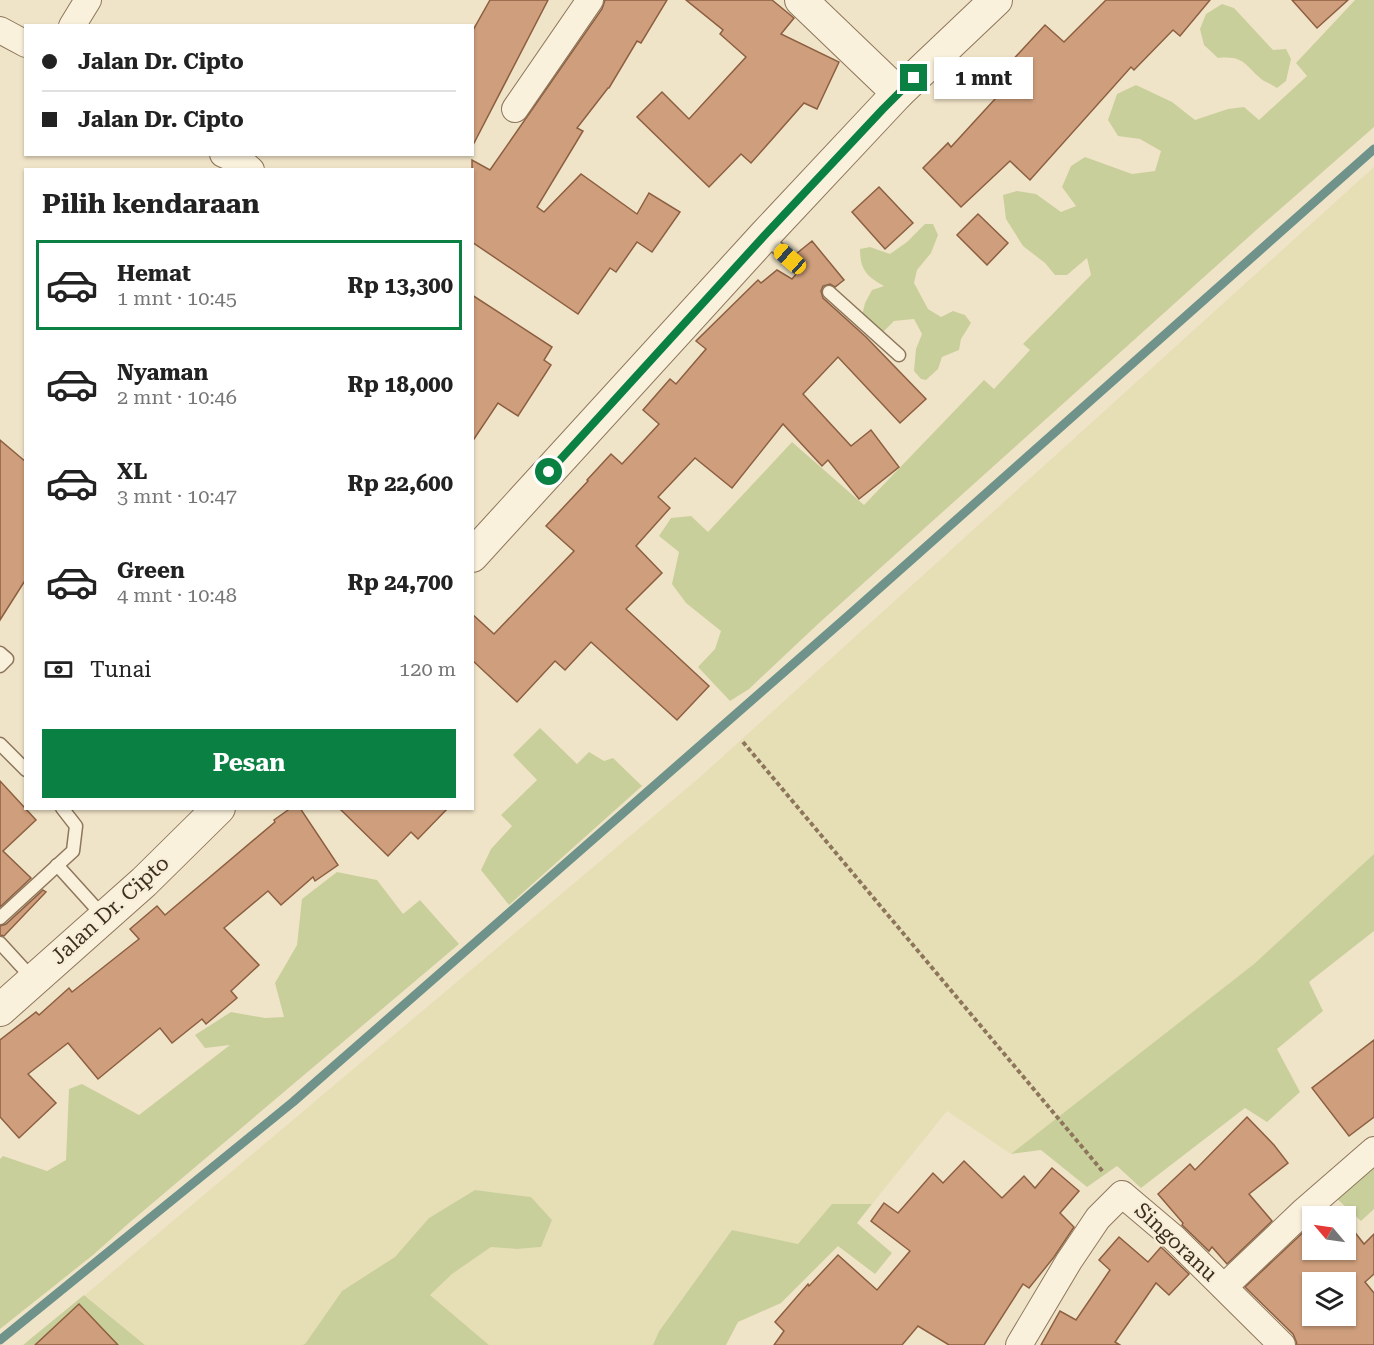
<!DOCTYPE html>
<html lang="id">
<meta charset="utf-8">
<style>
:root{--surface:#fff;--page:#f6f6f6;--text:#222;--muted:#767676;--line:#e0e0e0;--accent:#0b8043}
body{margin:0;font-family:"Roboto Serif",serif;background:var(--page);color:var(--text);height:100vh;display:flex;flex-direction:column;font-size:22px;white-space:nowrap}
*{box-sizing:border-box;margin:0}
p{font-size:20px;color:var(--muted)}
.icon{flex:none;width:33px;height:33px;fill:none;stroke:currentColor;stroke-width:2;stroke-linecap:round;stroke-linejoin:round}
.map{position:relative;flex:1;overflow:hidden}
.sheet{position:absolute;left:24px;top:168px;width:450px;height:642px;display:flex;flex-direction:column;background:var(--surface);border-radius:0px;box-shadow:0 2px 4px #0004}
.sheet>*{flex:none}
.hud{position:absolute;left:24px;top:24px;width:450px;height:132px;border-radius:0px;box-shadow:0 2px 4px #0004;display:grid;align-content:center;height:132px;padding:0 18px;background:var(--surface)}
.needle{width:39px;rotate:299deg}
.buttons{position:absolute;left:1302px;top:1206px;display:grid;gap:12px}
.buttons a{display:grid;place-items:center;width:54px;height:54px;border-radius:0px;background:var(--surface);box-shadow:0 2px 4px #0004;font-size:30px}
.end{position:absolute;width:27px;height:27px;margin:-14px;border:8px solid #0b8043;background:#fff;box-shadow:0 0 0 3px #fff}
.from{border-radius:50%}
.bubble{position:absolute;height:42px;border-radius:0px;background:var(--surface);box-shadow:0 2px 4px #0004;font-size:20px;font-weight:700;line-height:42px;text-align:center}
.car{position:absolute;width:18px;height:36px;margin:-18px -9px;border-radius:8px;box-shadow:0 0 4px 2px #0007;background:linear-gradient(#f5c518 24%,#345 0 40%,#f5c518 0 76%,#345 0 86%,#f5c518 0)}
.hud b{display:flex;align-items:center;gap:21px;height:57px;font-size:22px}
.hud b+b{border-top:2px solid var(--line)}
.hud i{width:15px;height:15px;background:var(--text)}
ul{padding:0;list-style:none}
li{display:flex;align-items:center;gap:18px;height:90px;margin:0 12px 9px;padding:0 6px;border:3px solid transparent;border-radius:0px}
li div{flex:1}
li b{display:block;font-size:22px}
li em{font-style:normal;font-weight:700}
li.current{border-color:var(--accent)}
li>.icon{width:54px;height:54px;stroke-width:1.5}
h2{padding:0 18px;font-size:27px;line-height:72px}
.pay{display:flex;align-items:center;gap:15px;height:66px;padding:0 18px;font-size:22px}
.pay p{margin-inline-start:auto}
.button{display:flex;gap:12px;margin-top:auto;padding:12px 18px}
.button a{flex:1;height:69px;border-radius:0px;background:var(--accent);color:#fff;font-size:24px;font-weight:700;line-height:69px;text-align:center}
.map>svg:first-child{display:block}
.farmland{fill:#e6deb5}
.green{fill:#c9cf9b}
.lines{fill:none;stroke-linecap:round;stroke-linejoin:round}
.stream{stroke:#6f938a;stroke-width:9}
.building{fill:#cf9f7d;stroke:#8d5f41;stroke-width:1.5;fill-rule:evenodd}
.service-casing{stroke:#8d765c;stroke-width:15}
.minor-casing{stroke:#8d765c;stroke-width:28}
.tertiary-casing{stroke:#8d765c;stroke-width:34}
.path{stroke:#8d765c;stroke-width:4;stroke-dasharray:4.5 3;stroke-linecap:butt}
.service{stroke:#faf1dc;stroke-width:12}
.minor{stroke:#faf1dc;stroke-width:26}
.tertiary{stroke:#faf1dc;stroke-width:32}
.route{stroke:#0b8043;stroke-width:8}
.labels{text-anchor:middle;dominant-baseline:central;stroke-width:4.5;stroke-linejoin:round;paint-order:stroke}
.street-label{font-size:21px;fill:#3d2e20;stroke:#f7eed8}
</style>
<div class="map">
<svg width="1374" height="1345" viewBox="0 0 1374 1345">
<rect width="100%" height="100%" fill="#f0e4c8"/>
<polygon class="farmland" points="1374,167 1374,854 1254,964 1011,1154 947,1111 872,1204 832,1205 798,1244 732,1230 659,1330 653,1345 489,1345 430,1295 452,1274 491,1247 517,1249 541,1247 552,1220 531,1197 475,1190 429,1218 396,1257 342,1291 305,1344 302,1345 145,1345 85,1295 699,778"/>
<g class="green">
<polygon points="1355,0 1374,0 1374,127 1263,224 818,624 749,689 730,701 698,667 715,649 721,631 686,603 672,584 679,552 659,536 671,518 691,516 708,532 792,442 864,505 984,380 994,389 1030,350 1023,344 1091,275 1087,258 1067,275 1055,275 1045,263 1023,246 1006,219 1003,195 1017,191 1036,194 1061,212 1076,206 1062,187 1071,166 1085,157 1132,174 1155,171 1161,151 1140,139 1118,136 1108,120 1117,94 1136,85 1172,102 1195,120 1228,109 1244,107 1259,120 1307,76 1296,63"/>
<path d="M 1222,4 L 1234,8 L 1273,50 L 1286,49 L 1291,59 L 1286,81 L 1277,88 C 1273,85 1268,83 1264,81 C 1245,67 1246,55 1218,58 L 1204,45 L 1200,29 L 1206,14 Z"/>
<path d="M 925,224 L 933,224 L 938,235 L 931,253 L 917,270 L 914,283 L 928,309 L 941,317 L 953,311 L 965,315 L 971,323 L 961,339 L 959,350 L 942,357 L 938,369 L 926,380 L 921,379 L 914,371 L 916,349 L 922,334 L 914,319 L 894,321 L 882,333 L 862,316 L 865,303 L 872,290 L 884,286 C 866,276 860,269 860,249 L 870,247 L 890,254 L 907,242 Z"/>
<polygon points="540,728 577,764 589,752 604,761 613,758 642,786 509,905 481,870 491,849 512,826 501,815 537,780 513,755"/>
<polygon points="1374,854 1374,931 1309,982 1323,1011 1277,1049 1300,1092 1267,1122 1245,1108 1141,1188 1117,1166 1087,1187 1041,1150 1011,1154 1254,964"/>
<polygon points="337,872 377,880 403,914 420,900 459,944 129,1223 93,1255 0,1329 0,1159 3,1156 47,1171 66,1160 69,1089 82,1084 139,1115 230,1045 205,1048 195,1035 231,1012 265,1018 284,1017 275,983 297,945 302,899"/>
<polygon points="1374,1165 1374,1209 1361,1221 1334,1196"/>
<polygon points="475,1190 531,1197 552,1220 541,1247 517,1249 491,1247 452,1274 430,1295 489,1345 302,1345 305,1344 342,1291 395,1257 429,1218"/>
<polygon points="832,1204 872,1204 857,1223 892,1253 875,1274 838,1246 781,1303 738,1322 726,1345 653,1345 659,1331 732,1230 798,1244"/>
<polygon points="84,1295 145,1345 23,1345"/>
</g>
<g class="lines">
<polyline class="stream" points="0,1340 293,1102 848,616 1374,149"/>
</g>
<g class="building">
<polygon points="490,0 548,0 472,147 472,32"/>
<polygon points="605,0 667,0 641,43 637,41 609,88 608,88 577,128 583,131 537,207 544,212 581,174 637,214 649,193 680,212 652,252 637,242 616,272 610,268 578,314 472,242 472,160 490,170 602,9"/>
<polygon points="686,0 772,0 794,18 781,34 839,62 817,109 804,103 751,163 741,154 709,187 637,117 662,92 689,119 746,57 720,34 723,30"/>
<polygon points="1106,0 1210,0 1180,36 1173,30 1134,70 1131,67 1030,180 1010,161 961,207 923,168 948,143 951,147 1017,75 1007,66 1045,25 1064,42"/>
<polygon points="1292,0 1348,0 1317,28"/>
<polygon points="879,187 913,223 885,249 852,212"/>
<polygon points="978,214 1008,243 987,265 957,235"/>
<polygon points="812,241 844,280 835,287 830,284 823,286 821,291 823,298 866,337 926,399 900,423 838,357 803,394 851,446 871,430 899,467 859,499 828,460 822,466 783,424 732,488 695,458 658,497 670,508 636,546 662,573 626,609 709,686 677,720 591,642 565,670 555,661 517,702 472,660 472,614 494,634 574,551 546,526 588,481 587,480 611,454 622,464 659,424 643,410 670,379 676,384 706,349 696,341 758,280 761,283 777,270 792,279 797,273 791,267 796,265 798,261 796,254"/>
<polygon points="472,295 552,347 544,360 551,365 518,416 498,403 472,442"/>
<polygon points="0,440 26,462 26,579 0,620"/>
<polygon points="0,781 36,820 3,851 31,878 0,907"/>
<polygon points="291,808 300,808 338,865 315,881 313,877 281,905 268,891 224,928 259,965 231,991 237,998 206,1024 202,1019 172,1043 160,1028 98,1079 68,1043 28,1074 56,1103 19,1138 0,1117 0,1040 36,1012 39,1015 69,988 72,992 139,939 130,929 157,906 165,915 275,822 274,820"/>
<polygon points="339,808 448,808 418,839 411,832 388,856"/>
<polygon points="43,890 46,892 4,936 0,935 0,926 6,924"/>
<polygon points="1374,1040 1374,1117 1349,1136 1312,1088"/>
<polygon points="1247,1117 1274,1145 1288,1163 1249,1194 1272,1221 1227,1264 1212,1247 1209,1251 1182,1225 1183,1223 1158,1194 1190,1164 1195,1170"/>
<polygon points="964,1161 1002,1198 1024,1176 1035,1188 1052,1168 1079,1191 1060,1213 1074,1227 1054,1257 1029,1288 1023,1284 984,1345 949,1345 918,1326 902,1345 774,1345 784,1331 775,1322 808,1284 809,1286 838,1255 877,1290 910,1251 871,1221 884,1203 898,1213 933,1173 943,1183"/>
<path d="M 1346,1221 L 1364,1244 L 1374,1234 L 1374,1274 L 1365,1282 L 1374,1293 L 1374,1345 L 1297,1345 L 1296,1341 L 1293,1334 L 1245,1287 L 1312,1224 L 1312,1250 L 1346,1250 ZM 1312,1282 L 1346,1282 L 1346,1316 L 1312,1316 Z"/>
<polygon points="1119,1237 1148,1262 1161,1247 1189,1274 1169,1295 1156,1283 1115,1342 1120,1345 1041,1345 1060,1311 1076,1320 1110,1270 1099,1260"/>
<polygon points="79,1304 118,1345 35,1345"/>
</g>
<g class="lines">
<g class="service-casing">
<g id="service">
<polyline points="765,237 790,259"/>
<polyline points="829,292 899,355"/>
<polyline points="0,653 7,659 0,666"/>
<polyline points="0,744 26,770"/>
<polyline points="57,865 104,917"/>
<polyline points="0,918 73,851 76,826 62,808"/>
<polyline points="0,943 33,979"/>
</g>
</g>
<g class="minor-casing">
<g id="minor">
<polyline points="72,26 88,0"/>
<polyline points="0,30 26,44"/>
<polyline points="515,109 590,0"/>
<polyline points="223,154 243,163 251,170"/>
<polyline points="1224,1287 1305,1210 1374,1150"/>
<polyline points="1019,1345 1069,1261 1098,1218 1122,1194 1174,1238 1282,1345"/>
</g>
</g>
<g class="tertiary-casing">
<g id="tertiary">
<polyline points="801,0 898,93"/>
<polyline points="472,556 764,236 898,93 996,0"/>
<polyline points="0,1010 144,882 219,808"/>
</g>
</g>
<polyline class="path" points="743,742 1104,1173"/>
<use href="#service" class="service"/>
<use href="#minor" class="minor"/>
<use href="#tertiary" class="tertiary"/>
</g>
<g class="lines">
<polyline class="route" points="549,472 764,236 883,109 914,78"/>
</g>
<g class="labels">
<g class="street-label">
<text transform="translate(110 910) rotate(-42)">Jalan Dr. Cipto</text>
<text transform="translate(1176 1242) rotate(43)">Singoranu</text>
</g>
</g>
</svg>
<div class="buttons">
<a><svg class="needle" viewBox="-14 -14 28 28"><path d="M0-13l5 13h-10z" fill="#e53935"/><path d="M0 13l5-13h-10z" fill="#767676"/></svg></a>
<a><svg class="icon" aria-label="layers" viewBox="0 0 24 24"><path d="M12 4l9 5-9 5-9-5zM3 14l9 5 9-5"/></svg></a>
</div>
<i class="end from" style="left:549px;top:472px"></i>
<i class="end" style="left:914px;top:78px"></i>
<div class="bubble" style="left:934px;top:57px;width:99px">1 mnt</div>
<i class="car" style="left:790px;top:259px;rotate:311deg"></i>
<div class="hud">
<b><i class="from"></i>Jalan Dr. Cipto</b>
<b><i></i>Jalan Dr. Cipto</b>
</div>
<section class="sheet">
<h2>Pilih kendaraan</h2>
<ul>
<li class="current"><svg class="icon" aria-label="car" viewBox="0 0 24 24"><path d="M5 17H2v-5l4-1 3-4h7l3 4 3 1v5h-3M9 17h6M6 11h13"/><circle cx="7" cy="17" r="2"/><circle cx="17" cy="17" r="2"/></svg><div><b>Hemat</b><p>1 mnt · 10:45</p></div><em>Rp 13,300</em></li>
<li><svg class="icon" aria-label="car" viewBox="0 0 24 24"><path d="M5 17H2v-5l4-1 3-4h7l3 4 3 1v5h-3M9 17h6M6 11h13"/><circle cx="7" cy="17" r="2"/><circle cx="17" cy="17" r="2"/></svg><div><b>Nyaman</b><p>2 mnt · 10:46</p></div><em>Rp 18,000</em></li>
<li><svg class="icon" aria-label="car" viewBox="0 0 24 24"><path d="M5 17H2v-5l4-1 3-4h7l3 4 3 1v5h-3M9 17h6M6 11h13"/><circle cx="7" cy="17" r="2"/><circle cx="17" cy="17" r="2"/></svg><div><b>XL</b><p>3 mnt · 10:47</p></div><em>Rp 22,600</em></li>
<li><svg class="icon" aria-label="car" viewBox="0 0 24 24"><path d="M5 17H2v-5l4-1 3-4h7l3 4 3 1v5h-3M9 17h6M6 11h13"/><circle cx="7" cy="17" r="2"/><circle cx="17" cy="17" r="2"/></svg><div><b>Green</b><p>4 mnt · 10:48</p></div><em>Rp 24,700</em></li>
</ul>
<div class="pay"><svg class="icon" aria-label="cash" viewBox="0 0 24 24"><path d="M3 7h18v10H3z"/><circle cx="12" cy="12" r="2"/></svg>Tunai<p>120 m</p></div>
<div class="button"><a>Pesan</a></div>
</section>
</div>
